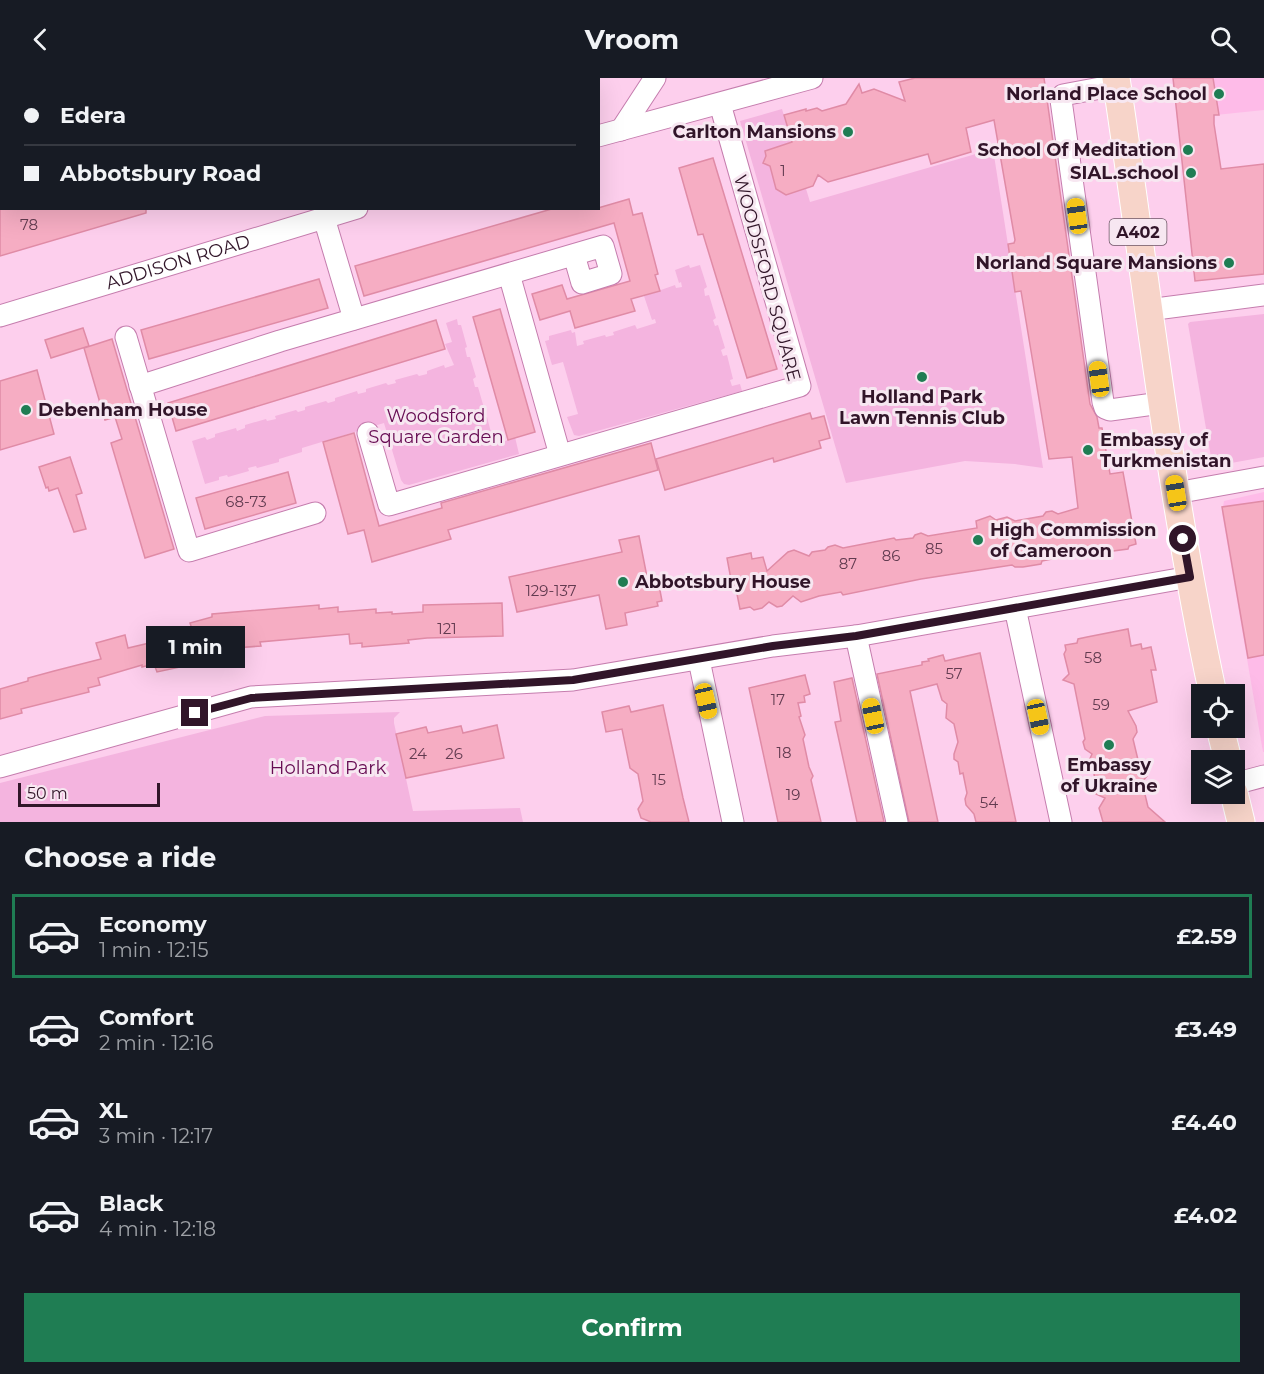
<!DOCTYPE html>
<meta charset="utf-8">
<style>
:root{--surface:#171b24;--page:#20242c;--text:#f1f3f6;--muted:#9ea1a6;--line:#363941;--accent:#1f7d53}
body{margin:0;font-family:Montserrat,sans-serif;background:var(--page);color:var(--text);height:100vh;display:flex;flex-direction:column;font-size:22px;white-space:nowrap}
*{box-sizing:border-box;margin:0}
p{font-size:20px;color:var(--muted)}
.icon{flex:none;width:33px;height:33px;fill:none;stroke:currentColor;stroke-width:2;stroke-linecap:round;stroke-linejoin:round}
.map{position:relative;height:744px;overflow:hidden}
.panel{display:flex;flex-direction:column;background:var(--surface);flex:1}
.panel>*{flex:none}
.hud{position:absolute;left:0px;top:0px;width:600px;height:132px;box-shadow:0 6px 24px #0002;display:grid;align-content:center;height:132px;padding:0 24px;background:var(--surface)}
.fabs{position:absolute;left:1191px;top:606px;display:grid;gap:12px}
.fabs a{display:grid;place-items:center;width:54px;height:54px;border-radius:0px;background:var(--surface);box-shadow:0 6px 24px #0002;font-size:30px}
.scale{position:absolute;left:18px;bottom:15px;width:142px;box-sizing:border-box;padding-left:6px;border:3px solid #311529;border-top:0;font-size:16px;line-height:21px;white-space:nowrap;color:#311529;-webkit-text-stroke:4px #f7e7f1;paint-order:stroke}
.end{position:absolute;width:27px;height:27px;margin:-14px;border:8px solid #311529;background:#fff;box-shadow:0 0 0 3px #fff}
.from{border-radius:50%}
.bubble{position:absolute;height:42px;border-radius:0px;background:var(--surface);box-shadow:0 6px 24px #0002;font-size:20px;font-weight:700;line-height:42px;text-align:center}
.car{position:absolute;width:18px;height:36px;margin:-18px -9px;border-radius:8px;box-shadow:0 0 4px 2px #0007;background:linear-gradient(#f5c518 24%,#345 0 40%,#f5c518 0 76%,#345 0 86%,#f5c518 0)}
.hud b{display:flex;align-items:center;gap:21px;height:57px;font-size:22px}
.hud b+b{border-top:2px solid var(--line)}
.hud i{width:15px;height:15px;background:var(--text)}
ul{padding:0;list-style:none}
li{display:flex;align-items:center;gap:18px;height:84px;margin:0 12px 9px;padding:0 12px;border:3px solid transparent;border-radius:0px}
li div{flex:1}
li b{display:block;font-size:22px}
li em{font-style:normal;font-weight:700}
li.current{border-color:var(--accent)}
li>.icon{width:54px;height:54px;stroke-width:1.5}
h2{padding:0 24px;font-size:27px;line-height:72px}
.cta{display:flex;gap:12px;margin-top:auto;padding:12px 24px}
.cta a{flex:1;height:69px;border-radius:0px;background:var(--accent);color:#fff;font-size:24px;font-weight:700;line-height:69px;text-align:center}
header{display:flex;justify-content:space-between;align-items:center;height:78px;padding:0 24px;background:var(--surface);font-size:27px;font-weight:700}
.map>svg:first-child{display:block}
.built{fill:#febbe8}
.green{fill:#f4b4df}
.building{fill:#f6adc3;stroke:#e08ba6;stroke-width:1.5}
.lines{fill:none;stroke-linecap:round;stroke-linejoin:round}
.minor-casing{stroke:#c57dae;stroke-width:23}
.major-casing{stroke:#fff;stroke-width:29}
.minor{stroke:#fff;stroke-width:21}
.major{stroke:#f7d4c9;stroke-width:27}
.route{stroke:#311529;stroke-width:8}
.poi-dot{fill:#1f7d53;stroke:#f7e7f1;stroke-width:2}
.labels{text-anchor:middle;dominant-baseline:central;stroke-width:6;stroke-linejoin:round;paint-order:stroke}
.number-label{font-size:15px;fill:#623b50}
.shield{fill:#f7e7f1;stroke:#6c5465;stroke-width:1.5}
.shield-label{font-size:16px;font-weight:bold;fill:#311529}
.poi-label{font-size:18px;font-weight:bold;fill:#311529;stroke:#f7e7f1;text-anchor:end}
.street-label{font-size:18px;fill:#311529;stroke:#f7e7f1}
.park-label{font-size:18px;fill:#660b52;stroke:#f7e7f1}
</style>
<header><svg class="icon" aria-label="back" viewBox="0 0 24 24"><path d="M15 5l-7 7 7 7"/></svg>Vroom<svg class="icon" aria-label="search" viewBox="0 0 24 24"><circle cx="10" cy="10" r="6"/><path d="M15 15l6 6"/></svg></header>
<div class="map">
<svg width="1264" height="744" viewBox="0 0 1264 744">
<rect width="100%" height="100%" fill="#fdcfed"/>
<g class="built">
<polygon points="1173,0 1264,0 1264,32 1177,41"/>
<polygon points="1264,414 1264,674 1263,674 1222,435 1224,423"/>
</g>
<g class="green">
<polygon points="782,31 810,124 993,71 1043,390 1015,386 965,383 846,405 740,43"/>
<polygon points="689,187 690,190 700,187 707,209 704,211 705,218 709,217 716,240 713,242 715,248 718,247 725,270 721,272 723,278 727,277 733,301 730,302 732,308 740,306 742,313 579,358 574,357 567,339 578,336 563,284 552,287 545,263 549,262 549,258 571,252 572,255 575,254 577,268 584,266 583,263 605,257 606,259 614,257 613,254 635,247 637,251 656,245 655,241 652,242 644,218 675,207 676,210 682,209 681,204 679,205 675,192"/>
<polygon points="1264,236 1264,379 1215,388 1212,385 1188,246 1190,244"/>
<polygon points="457,241 458,247 461,247 467,269 465,270 467,279 470,279 476,299 473,301 475,309 478,309 484,330 482,331 485,339 487,339 493,362 491,363 493,368 515,359 519,376 409,407 404,406 401,402 384,345 302,370 302,374 279,381 279,384 257,390 256,388 248,390 249,393 228,399 227,397 219,399 219,402 205,406 192,363 205,359 207,362 215,359 215,356 236,350 237,353 245,350 245,347 266,341 267,343 276,341 275,338 296,332 298,334 305,332 305,329 326,323 328,325 335,323 335,320 357,313 358,316 366,314 366,311 386,305 388,307 396,305 395,302 417,296 419,298 427,296 427,293 444,287 445,290 454,287 445,266 452,264 446,245"/>
<polygon points="400,634 394,640 394,645 413,733 520,730 523,744 0,744 0,705 265,638"/>
</g>
<g class="building">
<polygon points="915,0 1044,0 1090,326 1097,339 1099,350 1102,350 1110,396 1123,394 1136,466 1129,468 1128,471 1052,481 1042,483 1041,486 1023,489 1015,489 1012,487 921,501 843,517 841,514 819,518 801,524 793,518 782,528 777,529 769,524 762,530 754,532 750,529 740,531 735,506 732,507 727,480 751,475 752,481 763,479 767,493 788,474 794,472 809,478 812,474 825,472 828,469 835,467 843,470 894,460 896,462 913,460 915,457 921,455 928,458 977,450 976,443 990,438 996,442 1007,439 1015,443 1043,438 1046,434 1052,433 1058,436 1078,430 1072,379 1049,381 1021,213 1015,214 1008,166 1014,165 1015,162 994,42 966,50 971,74 931,86 928,76 828,104 818,97 813,108 786,117 776,111 770,88 763,85 766,78 765,73 792,64 784,37 806,31 806,33 817,30 822,33 846,26 859,6 862,15 874,11 905,23 899,4"/>
<polygon points="1173,0 1213,0 1219,37 1214,37 1214,46 1221,91 1264,86 1264,196 1195,203"/>
<polygon points="713,80 777,291 747,300 703,156 698,157 679,90"/>
<polygon points="629,121 633,137 642,135 658,196 655,197 660,213 631,221 635,233 575,250 570,233 540,242 532,216 562,207 567,221 630,203 614,145 364,218 355,188 555,130 598,130"/>
<polygon points="0,130 146,130 146,135 0,178"/>
<polygon points="319,201 328,230 149,281 141,252"/>
<polygon points="500,231 535,354 508,362 473,239"/>
<polygon points="436,242 445,271 176,353 168,325"/>
<polygon points="83,250 89,268 51,280 45,262"/>
<polygon points="112,261 174,471 145,480 111,365 122,361 115,339 105,342 84,270"/>
<polygon points="37,292 54,356 0,372 0,303"/>
<polygon points="810,335 812,341 824,338 830,360 819,363 821,370 774,384 773,380 665,412 656,381"/>
<polygon points="354,355 379,448 442,430 441,425 651,365 658,392 448,452 451,461 372,484 364,452 348,456 323,364"/>
<polygon points="70,379 82,415 76,417 86,451 74,454 58,410 49,413 48,409 46,410 39,389"/>
<polygon points="288,394 296,425 205,451 196,420"/>
<polygon points="1264,423 1264,577 1248,580 1222,429"/>
<polygon points="639,458 648,504 658,502 662,523 657,524 658,528 625,535 627,547 606,551 599,517 517,534 509,499 622,474 619,462"/>
<polygon points="502,525 503,558 427,560 408,562 409,565 362,569 362,565 350,566 349,556 260,564 261,568 221,571 197,577 199,585 157,594 154,586 142,589 142,587 98,600 100,607 88,610 89,614 21,631 22,635 0,641 0,611 28,603 28,600 54,593 101,581 96,565 125,557 128,570 162,562 161,558 192,551 190,545 212,539 212,536 319,527 319,531 338,529 338,534 376,531 376,535 392,534 392,536 423,534 423,527"/>
<polygon points="1128,551 1131,568 1141,566 1142,571 1151,569 1156,592 1151,592 1157,624 1128,633 1136,648 1137,654 1133,661 1139,686 1145,690 1147,698 1142,704 1148,729 1165,744 1103,744 1099,730 1105,720 1096,716 1094,695 1090,693 1088,685 1092,676 1085,671 1083,664 1085,661 1074,606 1063,602 1069,596 1064,576 1066,572 1065,567 1077,565 1078,561 1087,559"/>
<polygon points="980,575 1016,744 976,744 974,736 966,727 965,721 967,715 963,695 960,696 958,684 954,681 954,676 958,664 954,646 946,640 947,626 942,622 937,606 910,613 938,744 909,744 877,596 922,587 922,584 929,583 928,581 943,577 945,583"/>
<polygon points="805,597 810,616 804,618 805,624 798,625 801,638 799,639 805,657 803,661 809,689 813,698 811,702 821,744 778,744 749,610"/>
<polygon points="852,600 884,744 857,744 835,644 841,643 834,604"/>
<polygon points="663,627 683,720 689,744 651,744 641,740 638,731 643,723 638,696 630,690 622,651 606,654 602,634 629,628 631,634"/>
<polygon points="497,647 504,680 406,700 396,656 426,649 428,655 461,648 463,655"/>
</g>
<g class="lines">
<g class="minor-casing">
<g id="minor">
<polyline points="1117,7 1068,16 1063,17 1061,22 1103,324 1105,330 1110,332 1161,325"/>
<polyline points="621,52 655,0"/>
<polyline points="598,58 812,0"/>
<polyline points="324,140 354,241"/>
<polyline points="509,196 560,377"/>
<polyline points="1148,232 1264,217"/>
<path id="s1" d="M 0,238 L 357,130"/>
<polyline points="126,259 189,473 315,435"/>
<polyline points="140,308 280,263 603,168 611,196 582,205 574,177"/>
<polyline points="368,355 389,427 800,308 720,26"/>
<polyline points="1176,415 1264,399"/>
<polyline points="1015,530 1061,744"/>
<polyline points="856,558 897,744"/>
<polyline points="699,582 733,744"/>
<polyline points="0,689 251,619 573,602 773,568 856,558 1190,499"/>
<polyline points="1234,706 1264,698"/>
</g>
</g>
<g class="major-casing">
<g id="major">
<path d="M 1116,0 C 1147,206 1169,413 1213,616"/>
<polyline points="1220,650 1228,682"/>
<polyline points="1234,715 1241,744"/>
</g>
</g>
<use href="#minor" class="minor"/>
<use href="#major" class="major"/>
</g>
<g class="lines">
<polyline class="route" points="195,635 251,620 573,602 773,568 856,558 1190,499 1183,461"/>
</g>
<g class="poi-dot">
<circle cx="1219" cy="16" r="6"/>
<circle cx="848" cy="54" r="6"/>
<circle cx="1188" cy="72" r="6"/>
<circle cx="1191" cy="95" r="6"/>
<circle cx="1229" cy="185" r="6"/>
<circle cx="922" cy="299" r="6"/>
<circle cx="26" cy="332" r="6"/>
<circle cx="1088" cy="372" r="6"/>
<circle cx="978" cy="462" r="6"/>
<circle cx="623" cy="504" r="6"/>
<circle cx="1109" cy="667" r="6"/>
</g>
<g class="labels">
<g class="number-label">
<text x="783" y="92">1</text>
<text x="29" y="146">78</text>
<text x="246" y="423">68-73</text>
<text x="934" y="470">85</text>
<text x="891" y="477">86</text>
<text x="848" y="485">87</text>
<text x="551" y="512">129-137</text>
<text x="447" y="550">121</text>
<text x="1093" y="579">58</text>
<text x="954" y="595">57</text>
<text x="778" y="621">17</text>
<text x="1101" y="626">59</text>
<text x="784" y="674">18</text>
<text x="418" y="675">24</text>
<text x="454" y="675">26</text>
<text x="659" y="701">15</text>
<text x="793" y="716">19</text>
<text x="989" y="724">54</text>
</g>
<rect class="shield" x="1109.5" y="141" width="57" height="26" rx="4.5"/>
<g class="shield-label">
<text x="1138" y="154">A402</text>
</g>
<g class="poi-label">
<text x="1207" y="16">Norland Place School</text>
<text x="836" y="54">Carlton Mansions</text>
<text x="1176" y="72">School Of Meditation</text>
<text x="1179" y="95">SIAL.school</text>
<text x="1217" y="185">Norland Square Mansions</text>
<text x="922" y="319" text-anchor="middle">Holland Park<tspan x="922" dy="21">Lawn Tennis Club</tspan></text>
<text x="38" y="332" text-anchor="start">Debenham House</text>
<text x="1100" y="362" text-anchor="start">Embassy of<tspan x="1100" dy="21">Turkmenistan</tspan></text>
<text x="990" y="452" text-anchor="start">High Commission<tspan x="990" dy="21">of Cameroon</tspan></text>
<text x="635" y="504" text-anchor="start">Abbotsbury House</text>
<text x="1109" y="687" text-anchor="middle">Embassy<tspan x="1109" dy="21">of Ukraine</tspan></text>
</g>
<g class="street-label">
<text stroke="none"><textPath href="#s1" startOffset="186">ADDISON ROAD</textPath></text>
<text transform="translate(767 200) rotate(75)">WOODSFORD SQUARE</text>
</g>
<g class="park-label">
<text x="436" y="338">Woodsford<tspan x="436" dy="21">Square Garden</tspan></text>
<text x="328" y="690">Holland Park</text>
</g>
</g>
</svg>
<div class="fabs">
<a><svg class="icon" aria-label="locate" viewBox="0 0 24 24"><circle cx="12" cy="12" r="6"/><path d="M12 2v4M12 18v4M2 12h4M18 12h4"/></svg></a>
<a><svg class="icon" aria-label="layers" viewBox="0 0 24 24"><path d="M12 4l9 5-9 5-9-5zM3 14l9 5 9-5"/></svg></a>
</div>
<div class="scale">50 m</div>
<i class="end from" style="left:1183px;top:461px"></i>
<i class="end" style="left:195px;top:635px"></i>
<div class="bubble" style="left:146px;top:548px;width:99px">1 min</div>
<i class="car" style="left:1077px;top:138px;rotate:352deg"></i>
<i class="car" style="left:1099px;top:301px;rotate:352deg"></i>
<i class="car" style="left:1176px;top:415px;rotate:351deg"></i>
<i class="car" style="left:706px;top:623px;rotate:167deg"></i>
<i class="car" style="left:873px;top:638px;rotate:348deg"></i>
<i class="car" style="left:1038px;top:639px;rotate:168deg"></i>
<div class="hud">
<b><i class="from"></i>Edera</b>
<b><i></i>Abbotsbury Road</b>
</div>
</div>
<section class="panel">
<h2>Choose a ride</h2>
<ul>
<li class="current"><svg class="icon" aria-label="car" viewBox="0 0 24 24"><path d="M5 17H2v-5l4-1 3-4h7l3 4 3 1v5h-3M9 17h6M6 11h13"/><circle cx="7" cy="17" r="2"/><circle cx="17" cy="17" r="2"/></svg><div><b>Economy</b><p>1 min · 12:15</p></div><em>£2.59</em></li>
<li><svg class="icon" aria-label="car" viewBox="0 0 24 24"><path d="M5 17H2v-5l4-1 3-4h7l3 4 3 1v5h-3M9 17h6M6 11h13"/><circle cx="7" cy="17" r="2"/><circle cx="17" cy="17" r="2"/></svg><div><b>Comfort</b><p>2 min · 12:16</p></div><em>£3.49</em></li>
<li><svg class="icon" aria-label="car" viewBox="0 0 24 24"><path d="M5 17H2v-5l4-1 3-4h7l3 4 3 1v5h-3M9 17h6M6 11h13"/><circle cx="7" cy="17" r="2"/><circle cx="17" cy="17" r="2"/></svg><div><b>XL</b><p>3 min · 12:17</p></div><em>£4.40</em></li>
<li><svg class="icon" aria-label="car" viewBox="0 0 24 24"><path d="M5 17H2v-5l4-1 3-4h7l3 4 3 1v5h-3M9 17h6M6 11h13"/><circle cx="7" cy="17" r="2"/><circle cx="17" cy="17" r="2"/></svg><div><b>Black</b><p>4 min · 12:18</p></div><em>£4.02</em></li>
</ul>
<div class="cta"><a>Confirm</a></div>
</section>
